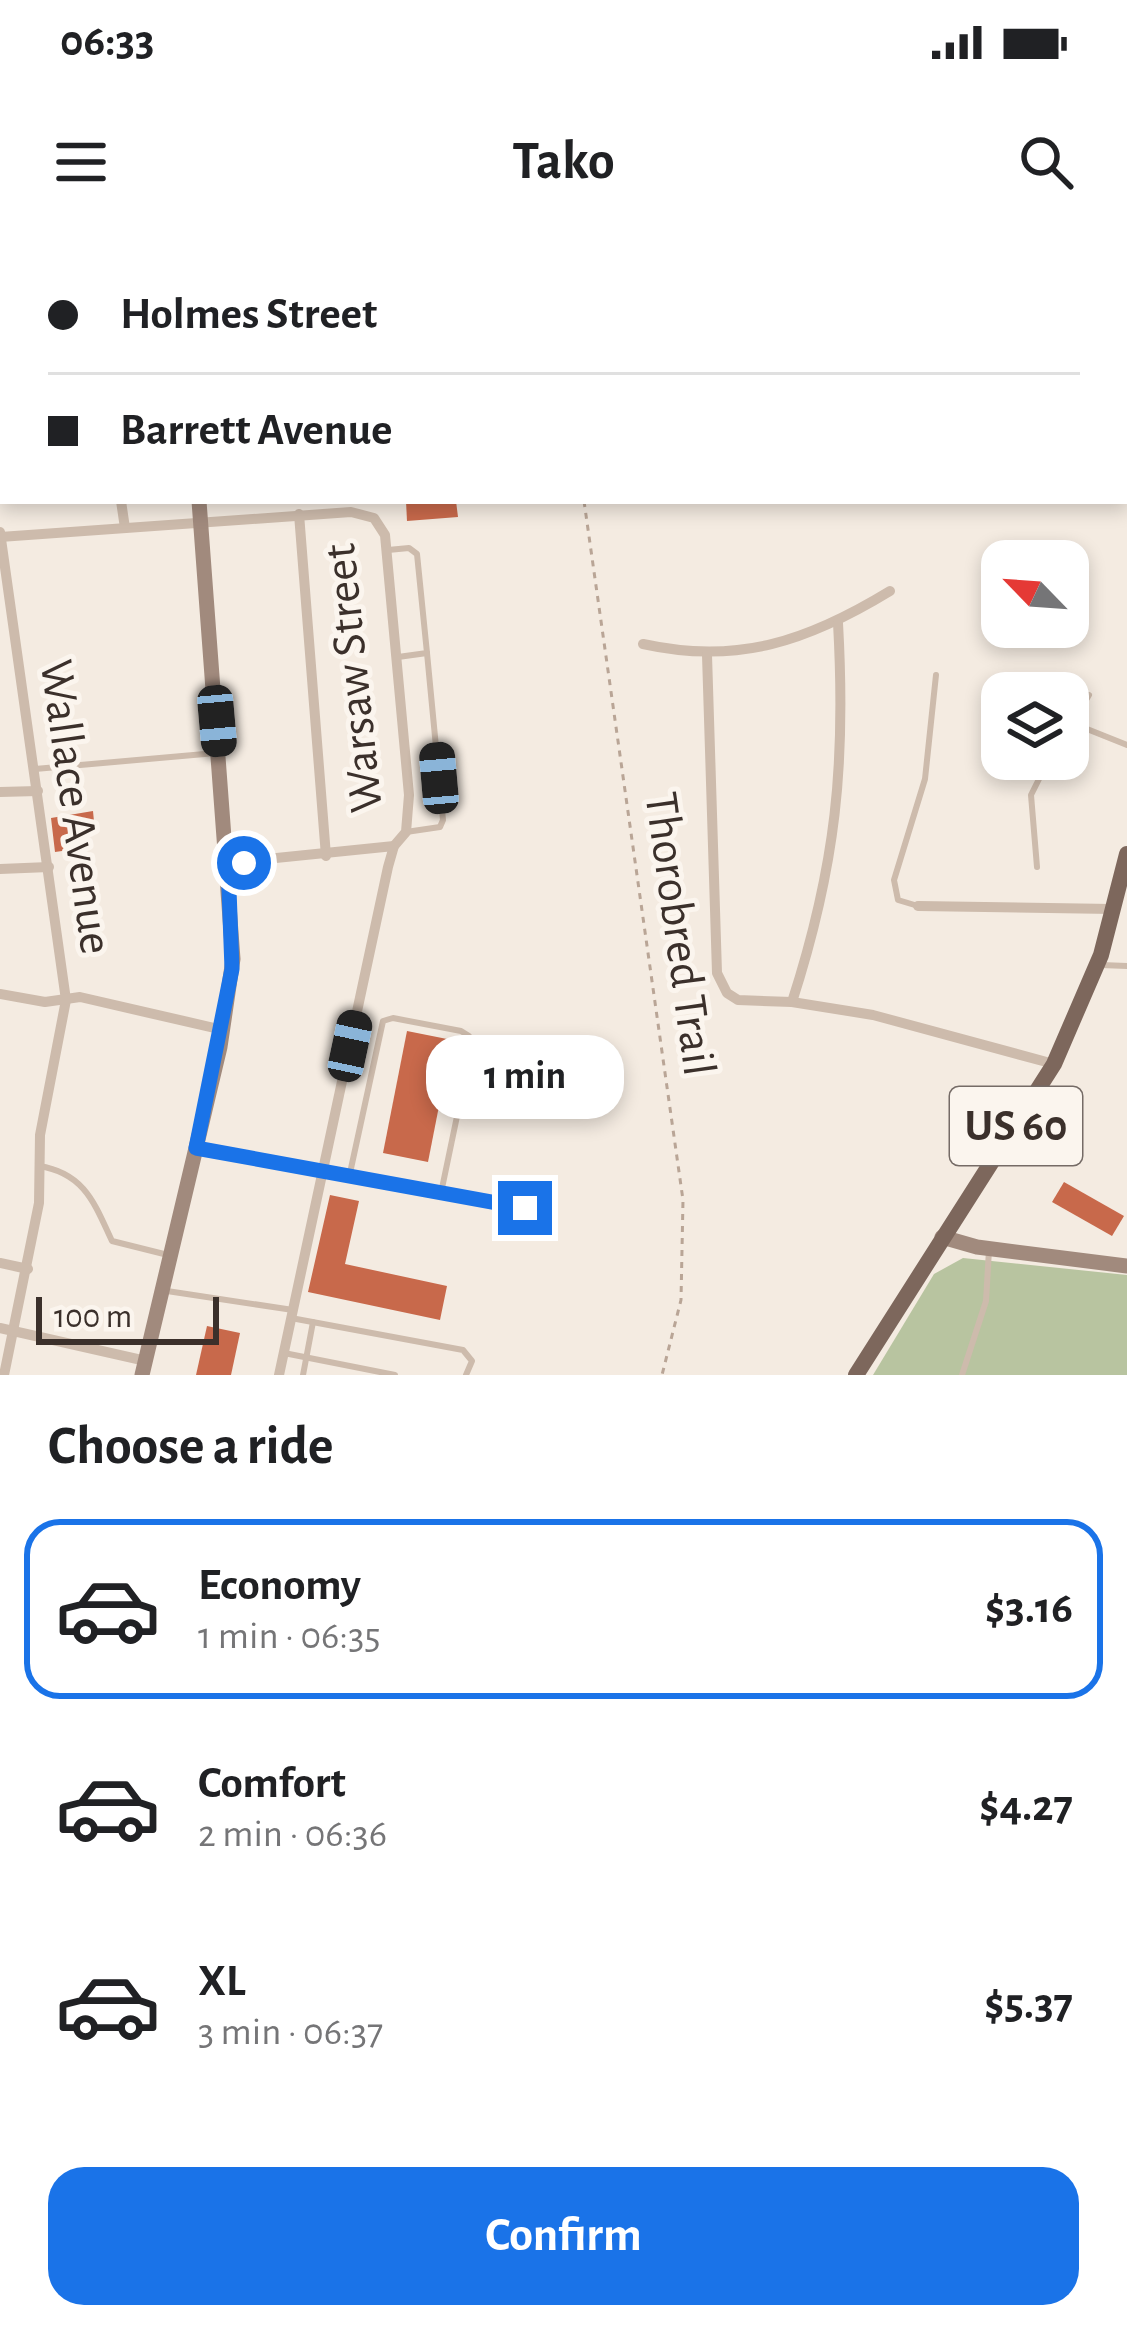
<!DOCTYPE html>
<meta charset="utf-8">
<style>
:root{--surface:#fff;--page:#f2f2f2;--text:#202124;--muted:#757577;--line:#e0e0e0;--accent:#1a73e8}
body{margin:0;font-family:"Alegreya Sans",sans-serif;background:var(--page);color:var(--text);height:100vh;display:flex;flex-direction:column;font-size:45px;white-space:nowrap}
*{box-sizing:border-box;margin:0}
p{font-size:39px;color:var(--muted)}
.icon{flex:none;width:66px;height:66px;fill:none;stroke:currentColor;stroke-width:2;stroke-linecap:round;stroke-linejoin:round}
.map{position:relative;height:1135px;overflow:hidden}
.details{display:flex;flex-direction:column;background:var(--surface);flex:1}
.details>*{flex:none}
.banner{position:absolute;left:0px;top:0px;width:1128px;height:264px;box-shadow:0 6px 18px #0003;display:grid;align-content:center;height:264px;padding:0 48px;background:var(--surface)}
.needle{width:78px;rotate:295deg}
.buttons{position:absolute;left:981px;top:300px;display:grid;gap:24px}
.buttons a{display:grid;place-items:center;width:108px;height:108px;border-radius:24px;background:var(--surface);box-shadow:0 6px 18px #0003;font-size:60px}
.scale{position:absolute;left:36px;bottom:30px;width:183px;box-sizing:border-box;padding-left:12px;border:6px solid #3b302b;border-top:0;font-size:33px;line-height:42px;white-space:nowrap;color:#3b302b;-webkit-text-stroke:9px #fbf5ee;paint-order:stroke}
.end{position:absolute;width:54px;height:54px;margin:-27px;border:15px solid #1a73e8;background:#fff;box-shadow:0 0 0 6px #fff}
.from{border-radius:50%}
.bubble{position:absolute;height:84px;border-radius:36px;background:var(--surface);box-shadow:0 6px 18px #0003;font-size:39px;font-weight:600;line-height:84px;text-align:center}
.car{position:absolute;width:36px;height:72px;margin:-36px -18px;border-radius:15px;box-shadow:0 0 9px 3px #0007;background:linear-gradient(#222 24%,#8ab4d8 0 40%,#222 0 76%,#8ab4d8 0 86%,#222 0)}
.banner b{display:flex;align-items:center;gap:42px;height:114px;font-size:45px}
.banner b+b{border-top:3px solid var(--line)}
.banner i{width:30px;height:30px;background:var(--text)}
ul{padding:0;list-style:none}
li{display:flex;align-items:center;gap:36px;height:180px;margin:0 24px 18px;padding:0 24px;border:6px solid transparent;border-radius:36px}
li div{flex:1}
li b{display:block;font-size:45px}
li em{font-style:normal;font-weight:600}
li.current{border-color:var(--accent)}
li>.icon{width:108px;height:108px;stroke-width:1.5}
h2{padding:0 48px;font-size:54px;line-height:144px}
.button{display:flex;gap:24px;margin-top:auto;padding:24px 48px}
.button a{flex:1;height:138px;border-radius:36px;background:var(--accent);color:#fff;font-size:48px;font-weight:600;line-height:138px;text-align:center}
.status{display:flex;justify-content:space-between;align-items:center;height:84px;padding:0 60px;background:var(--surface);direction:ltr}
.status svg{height:33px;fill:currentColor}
header{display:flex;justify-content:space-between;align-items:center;height:156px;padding:0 48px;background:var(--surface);font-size:54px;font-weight:600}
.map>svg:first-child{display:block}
.green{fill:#b8c4a0}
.building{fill:#c8694b}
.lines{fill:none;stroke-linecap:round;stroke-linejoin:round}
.path{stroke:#b9a596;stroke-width:3;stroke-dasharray:6 6;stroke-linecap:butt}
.lane{stroke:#cdbbac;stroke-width:6}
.street{stroke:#cdbbac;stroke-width:10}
.secondary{stroke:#a18a7d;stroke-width:15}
.primary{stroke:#7d675c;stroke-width:16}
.route{stroke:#1a73e8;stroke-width:15}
.labels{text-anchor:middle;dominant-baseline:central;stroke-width:10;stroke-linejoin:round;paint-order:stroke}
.shield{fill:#fbf5ee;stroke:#756b66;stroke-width:3}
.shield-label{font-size:45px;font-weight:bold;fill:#3b302b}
.street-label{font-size:48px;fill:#3b302b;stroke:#fbf5ee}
</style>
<div class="status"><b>06:33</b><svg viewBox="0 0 49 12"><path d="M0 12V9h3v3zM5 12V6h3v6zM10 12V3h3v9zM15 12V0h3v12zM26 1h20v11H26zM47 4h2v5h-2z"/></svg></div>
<header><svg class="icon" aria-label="menu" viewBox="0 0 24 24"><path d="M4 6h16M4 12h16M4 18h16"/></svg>Tako<svg class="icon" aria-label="search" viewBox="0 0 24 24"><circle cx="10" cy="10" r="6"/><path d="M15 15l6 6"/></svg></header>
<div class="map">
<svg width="1127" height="1135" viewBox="0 0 1127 1135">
<rect width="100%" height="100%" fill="#f4ebe1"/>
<polygon class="green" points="963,1018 1127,1035 1127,1135 873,1135 934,1034"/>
<g class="building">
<polygon points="406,261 456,261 458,277 407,281"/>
<polygon points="93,571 95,592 81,594 83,608 55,612 51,578"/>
<polygon points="407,791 452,800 428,922 383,913"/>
<polygon points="1064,942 1124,976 1112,996 1052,962"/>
<polygon points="330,955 359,961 345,1024 447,1046 440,1080 308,1052"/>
<polygon points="207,1086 240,1093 231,1135 196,1135"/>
</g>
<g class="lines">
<g class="path">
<polyline points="547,0 547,3"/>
<polyline points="656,0 665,3"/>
<polyline points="1125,84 1127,84"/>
<polyline points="584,261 683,960 681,1060 662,1135"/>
</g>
<g class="lane">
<polyline points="1106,0 1110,3"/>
<polyline points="1125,19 1127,21"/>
<polyline points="388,310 409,308 417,314 427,413 398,417"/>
<polyline points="1072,483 1089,455"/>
<polyline points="1068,489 1072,483 1127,505"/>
<polyline points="35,529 216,513"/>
<polyline points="406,592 440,587 443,580 427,413"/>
<polyline points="1037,627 1031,555 1049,519"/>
<polyline points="918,666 898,660 894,640 925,539 936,435"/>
<polyline points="1101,725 1127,726"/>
<path d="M 39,926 C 85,933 95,965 112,1001 L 168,1015"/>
<polyline points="350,933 383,781 393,778 461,791 469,796 470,814 441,953"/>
<polyline points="167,1051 293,1070"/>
<polyline points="291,1078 463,1110 472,1121 466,1135"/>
<polyline points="284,1113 395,1135"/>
<polyline points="303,1135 313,1082"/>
<polyline points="962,1135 986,1061 989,1010"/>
</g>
<g class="street">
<polyline points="82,0 83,3"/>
<polyline points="1065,0 1067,3"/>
<polyline points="1081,0 1083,3"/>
<polyline points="1125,37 1127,38"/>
<polyline points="1125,53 1127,54"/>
<polyline points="121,261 125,288"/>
<polyline points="299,274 326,616"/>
<polyline points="0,292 66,760 40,895 39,963 4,1135"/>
<polyline points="0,297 351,272 374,278 385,295 409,555 406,592 394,606 388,627 279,1135"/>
<path d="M 643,404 C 738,425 808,401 890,351"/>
<polyline points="707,415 717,733 727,753 738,760 792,762 873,775 1054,824"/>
<polyline points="0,552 38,551"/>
<polyline points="228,623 394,606"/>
<polyline points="0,629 49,627"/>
<polyline points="918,666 1113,669"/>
<polyline points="0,754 45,762 80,757 223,790"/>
<path d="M 792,762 C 836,626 846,525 838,383"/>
<polyline points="196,908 525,967"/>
<polyline points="0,1023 28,1029"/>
<polyline points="0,1088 146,1121"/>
</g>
<g class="secondary">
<polyline points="178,0 178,3"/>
<polyline points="942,997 977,1007 1127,1026"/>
<polyline points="142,1135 220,807 233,719 199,261"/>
</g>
<polyline class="primary" points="856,1135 1054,824 1101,715 1127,614"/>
</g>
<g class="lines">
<polyline class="route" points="244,623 228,623 232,729 196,908 525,968"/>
</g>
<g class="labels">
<rect class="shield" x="950" y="847" width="132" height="78" rx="9"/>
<g class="shield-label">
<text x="1016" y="886">US 60</text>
</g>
<g class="street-label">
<text transform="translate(354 438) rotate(-96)">Warsaw Street</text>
<text transform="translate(75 567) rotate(82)">Wallace Avenue</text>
<text transform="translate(679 694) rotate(82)">Thorobred Trail</text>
</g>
</g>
</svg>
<div class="buttons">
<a><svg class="needle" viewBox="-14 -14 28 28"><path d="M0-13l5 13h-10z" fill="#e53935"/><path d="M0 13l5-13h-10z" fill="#757577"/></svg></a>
<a><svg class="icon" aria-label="layers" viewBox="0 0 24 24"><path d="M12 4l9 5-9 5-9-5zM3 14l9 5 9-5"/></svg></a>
</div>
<div class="scale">100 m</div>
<i class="end from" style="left:244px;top:623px"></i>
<i class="end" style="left:525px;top:968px"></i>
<div class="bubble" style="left:426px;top:795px;width:198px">1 min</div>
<i class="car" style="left:217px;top:481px;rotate:175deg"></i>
<i class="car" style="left:439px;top:538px;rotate:355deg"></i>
<i class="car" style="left:350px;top:806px;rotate:12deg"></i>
<div class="banner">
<b><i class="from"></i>Holmes Street</b>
<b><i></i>Barrett Avenue</b>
</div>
</div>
<section class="details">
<h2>Choose a ride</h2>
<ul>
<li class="current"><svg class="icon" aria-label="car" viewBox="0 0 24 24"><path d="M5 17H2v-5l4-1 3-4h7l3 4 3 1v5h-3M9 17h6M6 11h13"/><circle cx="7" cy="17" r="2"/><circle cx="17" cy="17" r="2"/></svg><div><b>Economy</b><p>1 min · 06:35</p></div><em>$3.16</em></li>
<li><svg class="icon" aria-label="car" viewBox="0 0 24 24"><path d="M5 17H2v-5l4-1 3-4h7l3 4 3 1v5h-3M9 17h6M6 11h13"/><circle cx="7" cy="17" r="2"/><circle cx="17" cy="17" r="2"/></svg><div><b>Comfort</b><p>2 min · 06:36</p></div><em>$4.27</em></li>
<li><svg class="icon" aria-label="car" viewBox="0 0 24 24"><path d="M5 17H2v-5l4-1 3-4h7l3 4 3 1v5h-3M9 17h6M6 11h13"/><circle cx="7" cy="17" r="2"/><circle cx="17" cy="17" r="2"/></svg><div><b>XL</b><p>3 min · 06:37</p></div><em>$5.37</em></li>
</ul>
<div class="button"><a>Confirm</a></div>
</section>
